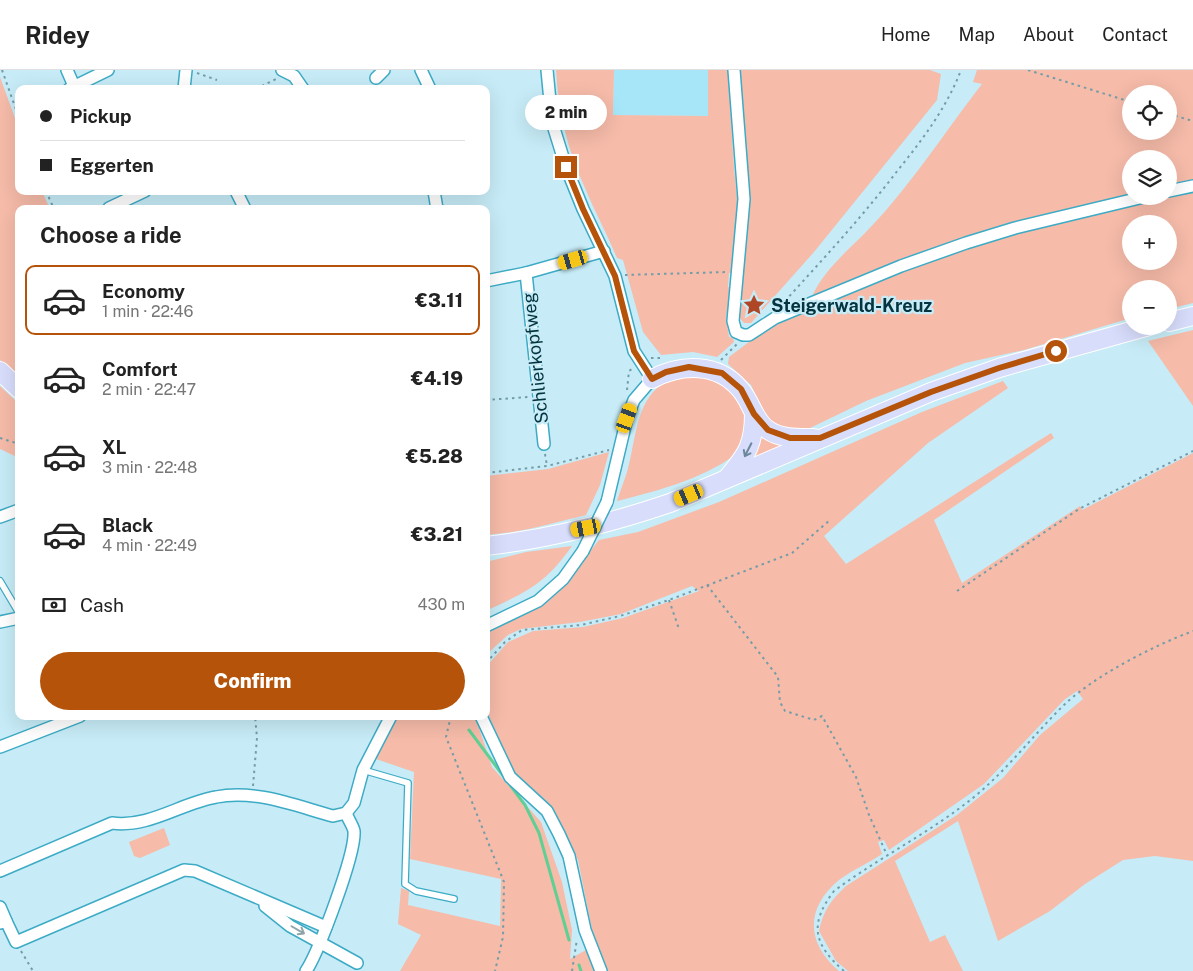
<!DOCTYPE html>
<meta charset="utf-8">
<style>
:root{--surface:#fff;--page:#f6f6f6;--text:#222;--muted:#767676;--line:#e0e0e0;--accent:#b45309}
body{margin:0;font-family:"Public Sans",sans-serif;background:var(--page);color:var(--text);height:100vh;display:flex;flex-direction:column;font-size:19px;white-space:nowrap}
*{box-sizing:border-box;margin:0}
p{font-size:16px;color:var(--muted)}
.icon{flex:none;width:28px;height:28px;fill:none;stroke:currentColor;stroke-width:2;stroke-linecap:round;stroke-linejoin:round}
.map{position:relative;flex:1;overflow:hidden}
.panel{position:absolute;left:15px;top:135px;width:475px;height:515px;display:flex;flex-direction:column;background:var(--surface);border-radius:10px;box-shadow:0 5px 20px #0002}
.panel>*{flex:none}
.hud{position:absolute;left:15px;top:15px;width:475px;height:110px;border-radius:10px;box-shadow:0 5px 20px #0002;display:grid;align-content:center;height:110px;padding:0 25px;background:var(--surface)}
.controls{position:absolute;left:1122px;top:15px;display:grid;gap:10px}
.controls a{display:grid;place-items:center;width:55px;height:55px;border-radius:50%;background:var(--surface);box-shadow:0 5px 20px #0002;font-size:25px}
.end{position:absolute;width:22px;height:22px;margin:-11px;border:6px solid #b45309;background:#fff;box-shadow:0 0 0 2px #fff}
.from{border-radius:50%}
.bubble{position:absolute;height:35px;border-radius:18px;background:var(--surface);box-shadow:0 5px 20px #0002;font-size:16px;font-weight:800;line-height:35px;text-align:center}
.car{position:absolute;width:15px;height:30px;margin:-15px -8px;border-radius:6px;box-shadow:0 0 4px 1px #0007;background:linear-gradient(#f5c518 24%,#345 0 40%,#f5c518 0 76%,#345 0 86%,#f5c518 0)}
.hud b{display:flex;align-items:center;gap:18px;height:48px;font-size:19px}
.hud b+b{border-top:1px solid var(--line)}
.hud i{width:12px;height:12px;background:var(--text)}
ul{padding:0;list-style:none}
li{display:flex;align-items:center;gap:15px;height:70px;margin:0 10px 8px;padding:0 15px;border:2px solid transparent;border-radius:10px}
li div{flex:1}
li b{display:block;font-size:19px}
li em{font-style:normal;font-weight:800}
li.current{border-color:var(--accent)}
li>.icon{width:45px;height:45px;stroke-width:1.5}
h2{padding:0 25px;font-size:22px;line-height:60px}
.pay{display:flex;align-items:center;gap:12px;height:55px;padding:0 25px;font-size:19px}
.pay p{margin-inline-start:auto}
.action{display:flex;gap:10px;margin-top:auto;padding:10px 25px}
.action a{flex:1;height:58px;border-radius:30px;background:var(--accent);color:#fff;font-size:20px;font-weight:800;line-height:58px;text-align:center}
header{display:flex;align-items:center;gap:30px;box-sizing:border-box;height:70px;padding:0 25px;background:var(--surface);border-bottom:1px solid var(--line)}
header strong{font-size:24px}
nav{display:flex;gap:28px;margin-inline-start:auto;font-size:18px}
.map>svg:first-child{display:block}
.built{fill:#a6e6f8}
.green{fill:#f6bba9;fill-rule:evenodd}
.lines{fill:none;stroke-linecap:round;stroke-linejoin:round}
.stream{stroke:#5fcf93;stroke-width:3}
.service-casing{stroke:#3dabc5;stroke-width:8}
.minor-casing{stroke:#3dabc5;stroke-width:14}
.primary-casing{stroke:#fff;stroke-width:20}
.path{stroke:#739da8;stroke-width:2;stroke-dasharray:2.5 4;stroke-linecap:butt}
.service{stroke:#fff;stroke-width:5.5}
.minor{stroke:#fff;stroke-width:11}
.primary{stroke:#d7ddfb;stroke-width:18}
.minor-bridge-casing{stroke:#3dabc5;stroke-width:14;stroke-linecap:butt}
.minor-bridge{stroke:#fff;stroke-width:11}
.oneway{stroke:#6d889d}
.oneway2{stroke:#8ea4a9}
.route{stroke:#b45309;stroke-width:6}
.labels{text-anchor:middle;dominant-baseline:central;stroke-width:4.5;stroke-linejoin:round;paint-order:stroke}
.poi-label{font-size:18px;font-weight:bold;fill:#03343f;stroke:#c7ecf7;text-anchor:start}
.street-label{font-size:18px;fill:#03343f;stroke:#c7ecf7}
</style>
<header>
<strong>Ridey</strong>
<nav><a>Home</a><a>Map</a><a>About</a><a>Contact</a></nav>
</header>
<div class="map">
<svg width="1193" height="901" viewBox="0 0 1193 901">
<rect width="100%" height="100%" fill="#c7ecf7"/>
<polygon class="built" points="614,0 708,0 708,46 613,45"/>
<g class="green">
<path d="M 556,0 L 614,0 L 613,45 L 708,46 L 708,0 L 728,0 L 734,98 L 739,146 L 734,203 L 729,203 L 728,217 L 732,217 L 726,247 L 729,267 L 733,268 L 734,272 L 717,287 L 693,282 L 661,285 L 643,262 L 623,190 L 617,188 C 607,164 595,142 585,118 C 568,82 558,40 556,0 Z"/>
<polygon points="739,0 930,0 941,4 937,30 814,182 751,253 744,253 739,247 750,131 745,87"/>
<path d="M 977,0 L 1193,0 L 1193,233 L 1169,239 L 1169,219 L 1131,219 L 1131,248 L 1024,280 L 965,293 L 866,331 L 808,359 L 792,362 L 773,354 L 763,340 L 751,315 L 728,294 L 729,287 L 766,259 L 810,240 C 808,215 847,181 864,164 C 907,121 944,63 982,14 L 973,12 ZM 1131,24 L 1169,24 L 1169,61 L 1131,61 ZM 1131,89 L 1169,89 L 1169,126 L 1131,126 ZM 1131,154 L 1169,154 L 1169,191 L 1131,191 Z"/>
<polygon points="0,7 19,59 19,121 42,121 50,139 19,139 19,307 0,290"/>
<polygon points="1193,260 1193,336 1148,271"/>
<path d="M 696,305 C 720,312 740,320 745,348 C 747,357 744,370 743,379 C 707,408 661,420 617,431 C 620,421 624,412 627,402 C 635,375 635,339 656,319 C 666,309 683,307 696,305 Z"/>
<path d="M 1003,311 L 1008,318 L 928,373 L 824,466 L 846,494 L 1051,363 L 1054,368 L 934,450 L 962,513 L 1080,436 L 1082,440 L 1193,383 L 1193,791 L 1155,786 L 1123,790 L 1085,814 L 1050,841 L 998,871 L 958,751 L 895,791 L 930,872 L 945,865 L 963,901 L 848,901 L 836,891 L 819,861 C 823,841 831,830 846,816 L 957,745 L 1003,708 L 1040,665 L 1083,629 L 1077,621 L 1064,630 L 984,714 L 889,780 L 884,770 L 878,772 L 882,784 C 869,793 852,800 839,810 C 805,838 806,873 839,901 L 400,901 L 421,865 L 398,854 L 401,818 L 409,821 L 408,835 L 500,856 L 501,809 L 410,789 L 414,702 L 376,689 L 398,646 L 475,646 L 492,697 L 541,752 L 562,812 L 572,860 L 570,889 L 595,875 L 578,790 L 546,731 L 512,700 L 486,639 L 486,597 L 508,572 L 533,561 L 583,557 L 623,548 L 699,521 L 692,516 L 621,544 L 580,552 L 521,559 L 508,565 L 488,583 L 486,581 L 486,564 L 544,533 L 560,519 L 599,470 L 638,462 L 719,432 L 922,342 Z"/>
<polygon points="0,316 19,334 19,388 0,379"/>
<polygon points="760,359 789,374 750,390"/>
<path d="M 609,382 L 600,415 L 586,445 C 553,453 520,463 486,465 L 486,406 L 548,399 Z"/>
<path d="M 572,476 C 544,515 528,521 486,541 L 486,492 L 526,482 Z"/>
<polygon points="164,758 170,775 140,788 134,786 129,772"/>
</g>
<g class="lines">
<g class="stream">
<polyline points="469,660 525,735 539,763 569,870"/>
<polyline points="579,895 581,901"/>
</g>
<g class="service-casing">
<g id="service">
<polyline points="0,511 19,543"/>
<polyline points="363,700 408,713 405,814 416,821 454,829"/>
</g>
</g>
<g class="minor-casing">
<g id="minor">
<polyline points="67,0 74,16"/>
<polyline points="282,0 294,6 303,19"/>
<polyline points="421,0 430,19"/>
<polyline points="547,0 552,52 566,97 583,139 615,206 634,281 652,309 634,330 627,348 607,432"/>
<polyline points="734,0 744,129 733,251 736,262 743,265 749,265 775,248 901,196 966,173 1015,158 1148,126"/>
<polyline points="376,8 384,0"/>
<polyline points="69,19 108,0"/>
<polyline points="184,19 186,0"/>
<polyline points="236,121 245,139"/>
<polyline points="434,121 437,139"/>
<polyline points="1169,121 1193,116"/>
<polyline points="109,138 145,121"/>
<polyline points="526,203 544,374"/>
<polyline points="486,211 526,203 604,181"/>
<polyline points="0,447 19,440"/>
<polyline points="0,552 19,548"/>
<polyline points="486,556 538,531 563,509 583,481"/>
<polyline points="481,646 510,707 547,741 559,764 569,786 585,860 601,901"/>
<polyline points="0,677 80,646"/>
<path d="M 0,801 L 112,753 C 149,758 181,733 216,727 C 255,719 296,736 333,746 L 346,743 L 354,733 L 363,700 L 391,646"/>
<polyline points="265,836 290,856 357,893"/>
<polyline points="0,837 6,851"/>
<polyline points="0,853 6,851 16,872 184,800 195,801 326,857"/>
<path d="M 306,901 C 319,881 356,783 354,761 C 353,756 348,749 346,743"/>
</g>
</g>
<g class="primary-casing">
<g id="primary">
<polyline points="1169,252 1193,246"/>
<polyline points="0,301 19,319"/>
<path d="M 652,309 C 681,294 717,292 740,319 C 751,331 754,351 768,360 C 781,369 799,368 814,368"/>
<path d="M 728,407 C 747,384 754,375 754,343"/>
<path d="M 486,476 C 549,469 611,453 670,433 L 931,322 L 999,298 L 1149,256"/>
</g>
</g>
<g class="path">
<polyline points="2,0 19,48"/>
<polyline points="1028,0 1131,32"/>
<polyline points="197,3 217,10"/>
<polyline points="235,16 242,19"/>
<polyline points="256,19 276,9"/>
<polyline points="1169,44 1193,51"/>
<polyline points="46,121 54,139"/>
<polyline points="94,139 100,138"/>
<polyline points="625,205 727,202"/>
<path d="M 785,231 C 824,188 863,146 898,100 C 923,69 947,37 961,0"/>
<polyline points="651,288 663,288"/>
<polyline points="721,290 737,274"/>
<polyline points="627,320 629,301 632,299"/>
<polyline points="486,330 529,327"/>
<polyline points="0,368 19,374"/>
<polyline points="545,384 547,396"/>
<polyline points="486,403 547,396 609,380"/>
<polyline points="707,515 778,607 780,632 785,641 814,650 822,646 856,707 869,745 887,785"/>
<polyline points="957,521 1079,439 1193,381"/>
<polyline points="669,530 679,559"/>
<polyline points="486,593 505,572 522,560 581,555 620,546 669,530 792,483 830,450"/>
<polyline points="451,646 446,667 504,812 503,867 495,901"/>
<polyline points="253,716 257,668 255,646"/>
<polyline points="21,881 33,901"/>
<polyline points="572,901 577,869"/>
<path d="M 844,901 C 813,874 809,854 834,821 C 877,789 927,764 969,731 C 1005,703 1033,665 1065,634 C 1096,605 1153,576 1193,561"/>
</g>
<use href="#service" class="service"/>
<use href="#minor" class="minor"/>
<use href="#primary" class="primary"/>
<g class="minor-bridge-casing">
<polyline id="minor-bridge" points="583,481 607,432"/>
</g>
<use href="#minor-bridge" class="minor-bridge"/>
</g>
<defs><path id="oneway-shaft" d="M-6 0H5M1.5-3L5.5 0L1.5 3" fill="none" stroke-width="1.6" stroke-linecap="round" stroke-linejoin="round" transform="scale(1.25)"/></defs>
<use class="oneway" href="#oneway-shaft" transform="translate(748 380) rotate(117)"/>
<use class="oneway2" href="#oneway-shaft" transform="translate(298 860) rotate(30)"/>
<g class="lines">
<polyline class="route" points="566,97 583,139 615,206 634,281 652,309 666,302 689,297 722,303 741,319 754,344 768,360 790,368 820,368 931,322 999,298 1056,281"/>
</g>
<defs>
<g id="sight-bare" transform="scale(1.725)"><path d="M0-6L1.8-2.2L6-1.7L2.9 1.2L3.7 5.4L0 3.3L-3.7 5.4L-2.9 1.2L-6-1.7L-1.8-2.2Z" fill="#af4727" stroke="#c7ecf7" stroke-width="2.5" paint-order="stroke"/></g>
</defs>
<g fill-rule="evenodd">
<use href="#sight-bare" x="754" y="235"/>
</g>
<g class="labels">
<g class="poi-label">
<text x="771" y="235">Steigerwald-Kreuz</text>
</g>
<g class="street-label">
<text transform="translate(535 288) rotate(-96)">Schlierkopfweg</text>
</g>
</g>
</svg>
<div class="controls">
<a><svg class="icon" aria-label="locate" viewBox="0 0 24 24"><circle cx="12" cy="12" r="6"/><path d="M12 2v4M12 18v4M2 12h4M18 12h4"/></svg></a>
<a><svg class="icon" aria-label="layers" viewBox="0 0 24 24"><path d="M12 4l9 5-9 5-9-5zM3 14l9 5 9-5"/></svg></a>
<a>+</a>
<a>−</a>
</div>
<i class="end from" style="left:1056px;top:281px"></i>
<i class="end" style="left:566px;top:97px"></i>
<div class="bubble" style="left:525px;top:25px;width:82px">2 min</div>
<i class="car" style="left:573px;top:190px;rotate:254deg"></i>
<i class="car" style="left:627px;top:348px;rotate:20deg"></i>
<i class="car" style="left:689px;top:425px;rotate:247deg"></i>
<i class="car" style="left:586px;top:458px;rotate:260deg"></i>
<div class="hud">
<b><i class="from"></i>Pickup</b>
<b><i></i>Eggerten</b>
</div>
<section class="panel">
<h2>Choose a ride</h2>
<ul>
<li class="current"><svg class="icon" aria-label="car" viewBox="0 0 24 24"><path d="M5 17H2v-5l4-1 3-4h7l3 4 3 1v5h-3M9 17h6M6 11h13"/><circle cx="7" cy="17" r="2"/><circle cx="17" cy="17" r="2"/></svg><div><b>Economy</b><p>1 min · 22:46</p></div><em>€3.11</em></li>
<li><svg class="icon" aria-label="car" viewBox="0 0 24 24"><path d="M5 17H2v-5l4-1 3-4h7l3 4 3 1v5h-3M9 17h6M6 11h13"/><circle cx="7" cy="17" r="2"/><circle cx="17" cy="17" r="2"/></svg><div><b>Comfort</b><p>2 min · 22:47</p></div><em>€4.19</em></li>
<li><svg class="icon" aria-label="car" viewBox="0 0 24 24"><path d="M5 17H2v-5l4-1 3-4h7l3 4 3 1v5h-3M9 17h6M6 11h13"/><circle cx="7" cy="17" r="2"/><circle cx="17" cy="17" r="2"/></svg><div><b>XL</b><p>3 min · 22:48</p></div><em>€5.28</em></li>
<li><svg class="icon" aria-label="car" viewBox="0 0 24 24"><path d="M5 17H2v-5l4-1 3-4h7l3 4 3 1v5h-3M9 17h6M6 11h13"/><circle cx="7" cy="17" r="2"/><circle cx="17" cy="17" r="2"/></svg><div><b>Black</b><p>4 min · 22:49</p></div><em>€3.21</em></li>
</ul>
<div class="pay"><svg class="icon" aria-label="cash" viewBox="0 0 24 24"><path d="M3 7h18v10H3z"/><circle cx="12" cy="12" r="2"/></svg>Cash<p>430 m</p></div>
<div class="action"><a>Confirm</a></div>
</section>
</div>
